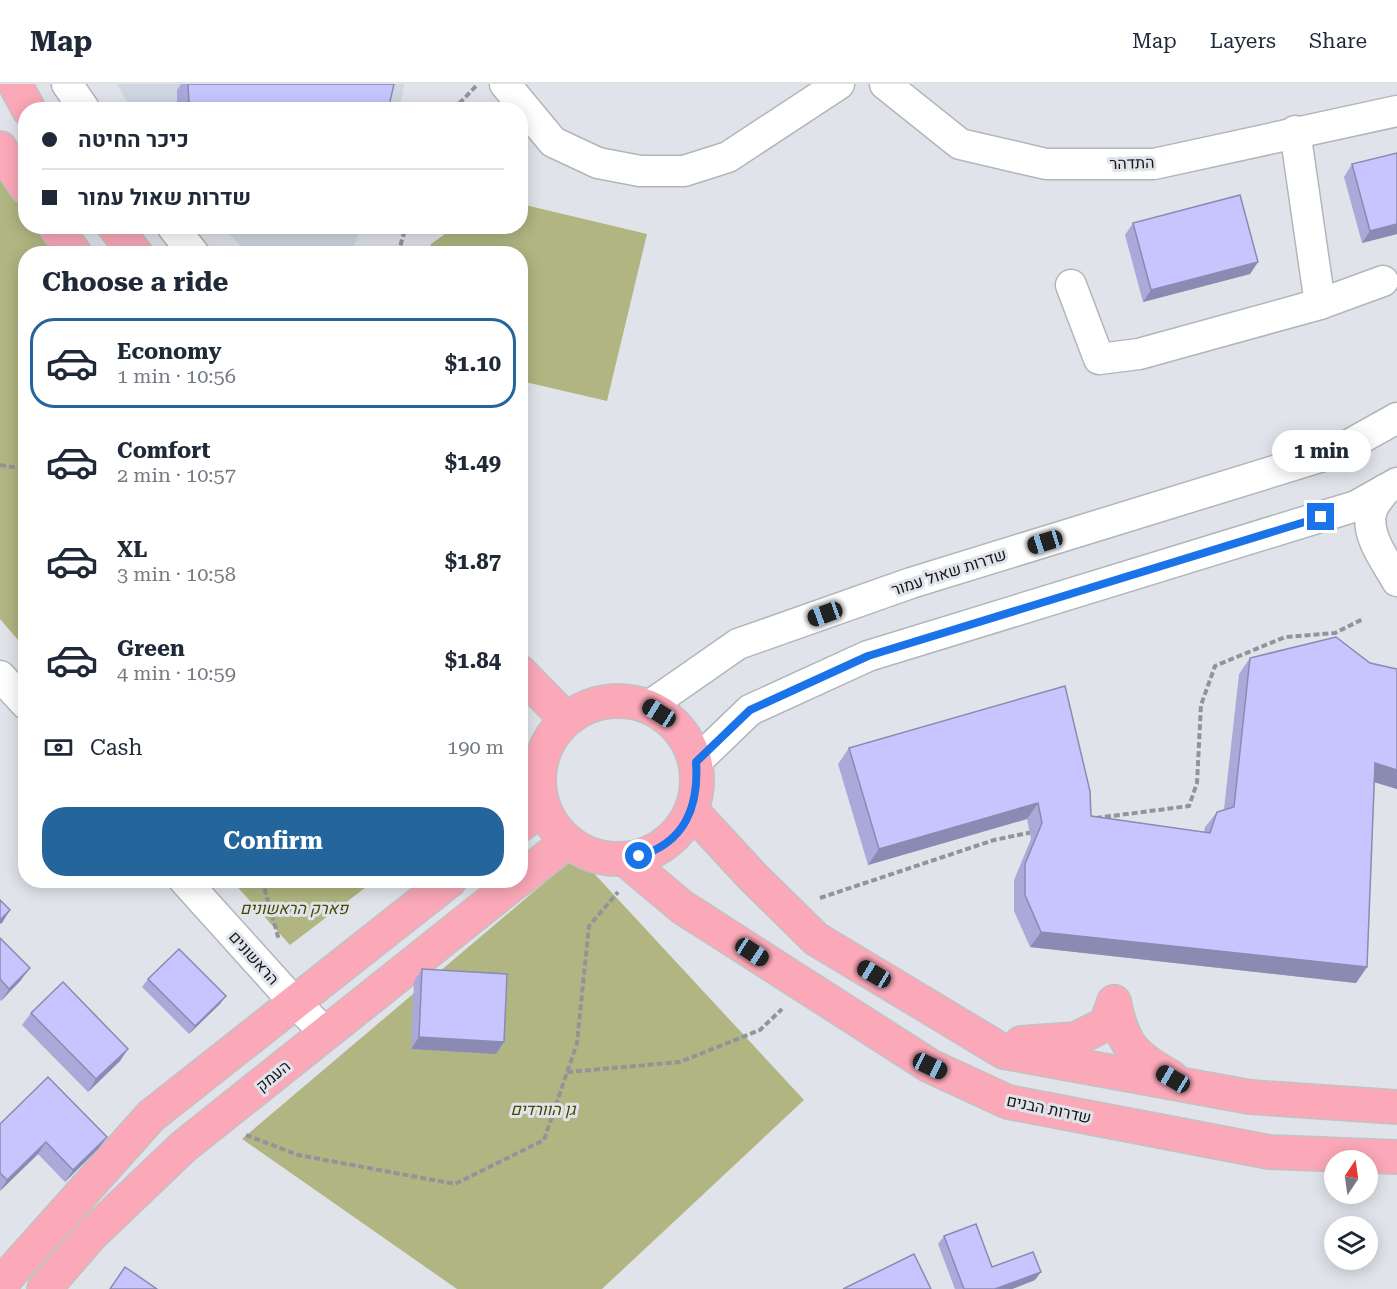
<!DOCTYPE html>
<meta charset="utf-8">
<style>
:root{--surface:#fff;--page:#f6f6f7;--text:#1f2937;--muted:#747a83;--line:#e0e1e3;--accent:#24659b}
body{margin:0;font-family:"Roboto Serif",Heebo,serif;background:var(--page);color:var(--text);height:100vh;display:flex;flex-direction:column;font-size:22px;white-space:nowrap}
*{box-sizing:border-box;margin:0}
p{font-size:20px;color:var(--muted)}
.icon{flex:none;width:33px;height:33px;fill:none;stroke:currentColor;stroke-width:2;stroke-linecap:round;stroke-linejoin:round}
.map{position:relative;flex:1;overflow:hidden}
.side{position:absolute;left:18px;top:162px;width:510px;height:642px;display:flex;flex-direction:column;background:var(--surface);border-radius:24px;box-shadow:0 3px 15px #0003}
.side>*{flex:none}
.banner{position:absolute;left:18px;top:18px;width:510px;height:132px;border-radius:24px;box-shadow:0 3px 15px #0003;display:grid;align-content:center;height:132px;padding:0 24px;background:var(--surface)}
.needle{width:39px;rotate:13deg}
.controls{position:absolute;left:1324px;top:1066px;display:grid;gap:12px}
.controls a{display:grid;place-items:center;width:54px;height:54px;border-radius:50%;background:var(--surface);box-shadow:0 3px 15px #0003;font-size:30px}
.end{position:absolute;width:27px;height:27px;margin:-14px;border:8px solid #1a73e8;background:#fff;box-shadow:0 0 0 3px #fff}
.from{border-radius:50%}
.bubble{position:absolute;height:42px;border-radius:21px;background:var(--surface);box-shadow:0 3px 15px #0003;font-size:20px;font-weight:700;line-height:42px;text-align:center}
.car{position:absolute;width:18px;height:36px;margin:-18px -9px;border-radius:8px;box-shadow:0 0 4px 2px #0007;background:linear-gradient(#222 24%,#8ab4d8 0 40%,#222 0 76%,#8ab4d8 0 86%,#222 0)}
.banner b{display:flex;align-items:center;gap:21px;height:57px;font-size:22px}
.banner b+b{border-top:2px solid var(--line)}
.banner i{width:15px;height:15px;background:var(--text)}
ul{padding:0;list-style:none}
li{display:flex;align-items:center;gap:18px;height:90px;margin:0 12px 9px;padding:0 12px;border:3px solid transparent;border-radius:24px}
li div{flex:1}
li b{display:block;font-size:22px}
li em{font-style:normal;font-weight:700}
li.active{border-color:var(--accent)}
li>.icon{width:54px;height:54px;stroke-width:1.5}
h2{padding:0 24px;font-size:27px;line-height:72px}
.pay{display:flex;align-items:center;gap:15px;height:66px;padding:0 24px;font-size:22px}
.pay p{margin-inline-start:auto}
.primary-button{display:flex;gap:12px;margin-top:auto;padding:12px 24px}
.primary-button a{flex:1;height:69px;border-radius:24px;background:var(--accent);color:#fff;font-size:24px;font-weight:700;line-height:69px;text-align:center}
header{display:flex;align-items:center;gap:36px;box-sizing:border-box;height:84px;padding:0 30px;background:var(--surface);border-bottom:2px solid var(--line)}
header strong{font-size:28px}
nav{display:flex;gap:33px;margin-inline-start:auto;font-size:21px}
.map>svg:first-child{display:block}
.built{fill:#cfd7e3}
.green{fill:#b1b581}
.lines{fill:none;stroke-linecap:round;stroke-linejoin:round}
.minor-casing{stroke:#b2b6bb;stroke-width:33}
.major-casing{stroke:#c2c2c3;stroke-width:36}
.path{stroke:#929499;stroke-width:4;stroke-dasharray:6 3;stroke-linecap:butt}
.minor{stroke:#fff;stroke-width:30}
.major{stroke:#fba8b8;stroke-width:33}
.wall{fill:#aaa9da}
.shaded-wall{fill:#8b8ab2}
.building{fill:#c6c5fe;stroke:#8b8ab2;stroke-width:1.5}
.route{stroke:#1a73e8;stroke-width:8}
.labels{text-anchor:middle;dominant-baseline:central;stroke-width:6;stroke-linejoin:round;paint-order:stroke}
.street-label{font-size:16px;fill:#151618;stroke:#e0e4ea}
.park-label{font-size:16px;font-style:italic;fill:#474900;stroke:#e0e4ea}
</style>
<header>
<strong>Map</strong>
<nav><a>Map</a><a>Layers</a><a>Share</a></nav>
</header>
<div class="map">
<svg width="1397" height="1205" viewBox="0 0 1397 1205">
<rect width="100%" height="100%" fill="#e0e4ea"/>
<g class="built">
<polygon points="117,0 404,0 400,26 131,25"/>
<polygon points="223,143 361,143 351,170 247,169"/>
</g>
<g class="green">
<polygon points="0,90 25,121 26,142 43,143 65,169 26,170 25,564 0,535"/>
<polygon points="521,120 647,150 607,317 521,297 520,170 429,169 431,160 455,143 520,142"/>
<polygon points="577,771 804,1016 602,1205 457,1205 242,1055"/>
<polygon points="232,797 374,797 290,861"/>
</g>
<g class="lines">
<g class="minor-casing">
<g id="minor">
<polyline points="67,0 85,26"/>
<polyline points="505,0 553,58 598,79 640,87 684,87 728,73 839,0"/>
<polyline points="885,0 960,60 1046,80 1154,80 1397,27"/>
<polyline points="172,142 194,170"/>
<polyline points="1071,201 1099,275 1139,270 1320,220 1295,47"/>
<polyline points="1320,220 1383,197"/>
<path d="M 1385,406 C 1381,412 1374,419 1372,426 C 1364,450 1386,477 1397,497"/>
<polyline points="0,592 26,620"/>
<polyline points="649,622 738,560 911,499 1336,368 1397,334"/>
<polyline points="696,678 750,626 868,572 1356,422 1397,399"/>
<polyline points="184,796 294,918 326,949"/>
</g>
</g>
<g class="major-casing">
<g id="major">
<polyline points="15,0 29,26"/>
<polyline points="0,64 26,103"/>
<polyline points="55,142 75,170"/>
<polyline points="114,142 136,170"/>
<polyline points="520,588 566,635"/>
<circle cx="618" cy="696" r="79"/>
<polyline points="692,727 752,792 816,855 1004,968 1250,1013 1397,1023"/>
<polyline points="520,741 543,724"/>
<polyline points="626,776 682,823 930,982 1008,1018 1269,1068 1397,1073"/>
<polyline points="520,795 567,758"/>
<path d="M 1114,918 C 1123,961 1133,972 1171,993"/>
<polyline points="1021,959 1076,955 1106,940 1114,918"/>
<polyline points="1,1205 6,1194 151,1032 450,796"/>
<polyline points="44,1205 92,1150 183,1063 518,796"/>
</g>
</g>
<g class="path">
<polyline points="453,26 477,1"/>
<polyline points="398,170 406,142"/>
<polyline points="0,381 26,385"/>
<polyline points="1096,734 1189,722 1197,699 1201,621 1215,582 1285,553 1335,549 1363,535"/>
<polyline points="262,796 279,856"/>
<polyline points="820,814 994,756 1033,748"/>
<polyline points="567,988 680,978 760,946 782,925"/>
<polyline points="246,1051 298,1071 455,1100 544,1056 577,959 589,842 618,808"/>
</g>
<use href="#minor" class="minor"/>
<use href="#major" class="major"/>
</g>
<g class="wall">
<polygon points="181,0 394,0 388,26 177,26 177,6"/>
<polygon points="1352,80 1397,150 1362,159 1344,93"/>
<polygon points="1133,139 1258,178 1250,190 1143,218 1125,151"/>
<polygon points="1250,574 1370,579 1397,585 1397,705 1374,698 1367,883 1356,899 1030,863 1014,827 1014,796 1031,755 1027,735 868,781 838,680 849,664 1091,732 1204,748 1205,743 1217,728 1224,725 1239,590"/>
<polygon points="0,854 21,896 1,917 0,916"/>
<polygon points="422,885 504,958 496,970 411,965 414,897"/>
<polygon points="148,895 220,920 189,950 142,903"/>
<polygon points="31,929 120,977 88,1008 22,941"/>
<polygon points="0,1040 107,1053 98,1065 65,1098 38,1070 0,1107"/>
<polygon points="944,1152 992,1183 1035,1196 1012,1205 955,1205 938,1160"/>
</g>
<g class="shaded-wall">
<polygon points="1397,140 1397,150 1362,159 1370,147"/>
<polygon points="1258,178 1250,190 1143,218 1151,206"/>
<polygon points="1375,679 1397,686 1397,705 1364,695"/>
<polygon points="1038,719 1027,735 868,781 879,765"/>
<polygon points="10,826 2,839 0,840 0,836"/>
<polygon points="1041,848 1367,883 1356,899 1030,863"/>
<polygon points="30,884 21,896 1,917 9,905"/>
<polygon points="226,912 220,920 189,950 195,942"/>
<polygon points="419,953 504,958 496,970 411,965"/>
<polygon points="128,965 120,977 88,1008 96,995"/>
<polygon points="107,1053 98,1065 65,1098 73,1086"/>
<polygon points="46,1058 38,1070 0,1107 7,1096"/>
<polygon points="1041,1188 1035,1196 1012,1205 995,1205"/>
</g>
<g class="building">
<polygon points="188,0 394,0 388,26 193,26 189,20"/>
<polygon points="1397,69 1397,140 1370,147 1352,80"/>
<polygon points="1240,111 1258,178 1151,206 1133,139"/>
<polygon points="1336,553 1370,579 1397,585 1397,686 1375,679 1367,883 1041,848 1025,811 1025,780 1042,739 1038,719 879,765 849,664 1065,602 1090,707 1091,732 1210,749 1217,728 1234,723 1250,574"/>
<polygon points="0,816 10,826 0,836"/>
<polygon points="0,854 30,884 9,905 0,895"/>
<polygon points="179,865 226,912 195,942 148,895"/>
<polygon points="422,885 507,890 504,958 419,953"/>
<polygon points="63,898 128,965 96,995 31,929"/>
<polygon points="48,993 107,1053 73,1086 46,1058 7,1096 0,1089 0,1040"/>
<polygon points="976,1140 992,1183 1033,1168 1041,1188 995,1205 964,1205 944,1152"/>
<polygon points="914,1170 931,1205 843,1205"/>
<polygon points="125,1183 157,1205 110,1205"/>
</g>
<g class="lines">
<path class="route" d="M 639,772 C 685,759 699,722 696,678 L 750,626 L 868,572 L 1321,433"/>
</g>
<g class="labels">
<g class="street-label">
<text transform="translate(1132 79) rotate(-2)">התדהר</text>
<text transform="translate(949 488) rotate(-18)">שדרות שאול עמור</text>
<text transform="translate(254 874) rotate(48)">הראשונים</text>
<text transform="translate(273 992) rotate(-39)">העמק</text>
<text transform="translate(1049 1025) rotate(12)">שדרות הבנים</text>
</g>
<g class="park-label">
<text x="294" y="824">פארק הראשונים</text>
<text x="543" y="1025">גן הוורדים</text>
</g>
</g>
</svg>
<div class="controls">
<a><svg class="needle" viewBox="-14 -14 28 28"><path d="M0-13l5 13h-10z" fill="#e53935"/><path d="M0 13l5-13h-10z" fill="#747a83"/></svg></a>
<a><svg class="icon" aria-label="layers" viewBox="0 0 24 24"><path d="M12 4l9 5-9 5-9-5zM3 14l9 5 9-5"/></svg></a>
</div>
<i class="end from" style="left:639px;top:772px"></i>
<i class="end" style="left:1321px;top:433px"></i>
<div class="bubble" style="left:1272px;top:346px;width:99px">1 min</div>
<i class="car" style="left:1045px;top:458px;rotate:253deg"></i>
<i class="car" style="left:825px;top:530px;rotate:250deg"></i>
<i class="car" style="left:659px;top:629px;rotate:302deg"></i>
<i class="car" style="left:752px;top:868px;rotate:123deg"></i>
<i class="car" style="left:874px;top:890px;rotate:301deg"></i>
<i class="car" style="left:930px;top:982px;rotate:115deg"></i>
<i class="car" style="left:1173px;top:995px;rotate:300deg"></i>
<div class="banner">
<b><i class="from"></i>כיכר החיטה</b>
<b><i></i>שדרות שאול עמור</b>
</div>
<section class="side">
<h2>Choose a ride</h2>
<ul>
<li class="active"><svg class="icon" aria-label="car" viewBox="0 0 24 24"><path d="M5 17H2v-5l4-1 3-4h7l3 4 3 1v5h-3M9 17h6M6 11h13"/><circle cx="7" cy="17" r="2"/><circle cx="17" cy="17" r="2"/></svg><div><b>Economy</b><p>1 min · 10:56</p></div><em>$1.10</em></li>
<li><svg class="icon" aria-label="car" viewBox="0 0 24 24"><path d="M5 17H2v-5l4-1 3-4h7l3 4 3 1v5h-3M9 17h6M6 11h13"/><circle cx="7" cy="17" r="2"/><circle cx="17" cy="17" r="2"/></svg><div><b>Comfort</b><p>2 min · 10:57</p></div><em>$1.49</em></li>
<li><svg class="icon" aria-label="car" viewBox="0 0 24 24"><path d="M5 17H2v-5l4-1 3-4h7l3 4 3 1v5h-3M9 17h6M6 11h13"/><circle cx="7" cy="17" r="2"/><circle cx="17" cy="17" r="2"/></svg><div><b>XL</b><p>3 min · 10:58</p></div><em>$1.87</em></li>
<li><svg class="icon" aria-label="car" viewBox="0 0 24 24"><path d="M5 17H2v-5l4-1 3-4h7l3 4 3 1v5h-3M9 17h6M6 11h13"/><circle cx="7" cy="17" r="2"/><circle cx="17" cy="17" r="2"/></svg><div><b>Green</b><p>4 min · 10:59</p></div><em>$1.84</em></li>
</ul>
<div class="pay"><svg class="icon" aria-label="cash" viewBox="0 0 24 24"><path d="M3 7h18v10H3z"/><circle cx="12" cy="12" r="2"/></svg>Cash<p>190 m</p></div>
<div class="primary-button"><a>Confirm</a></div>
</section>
</div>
